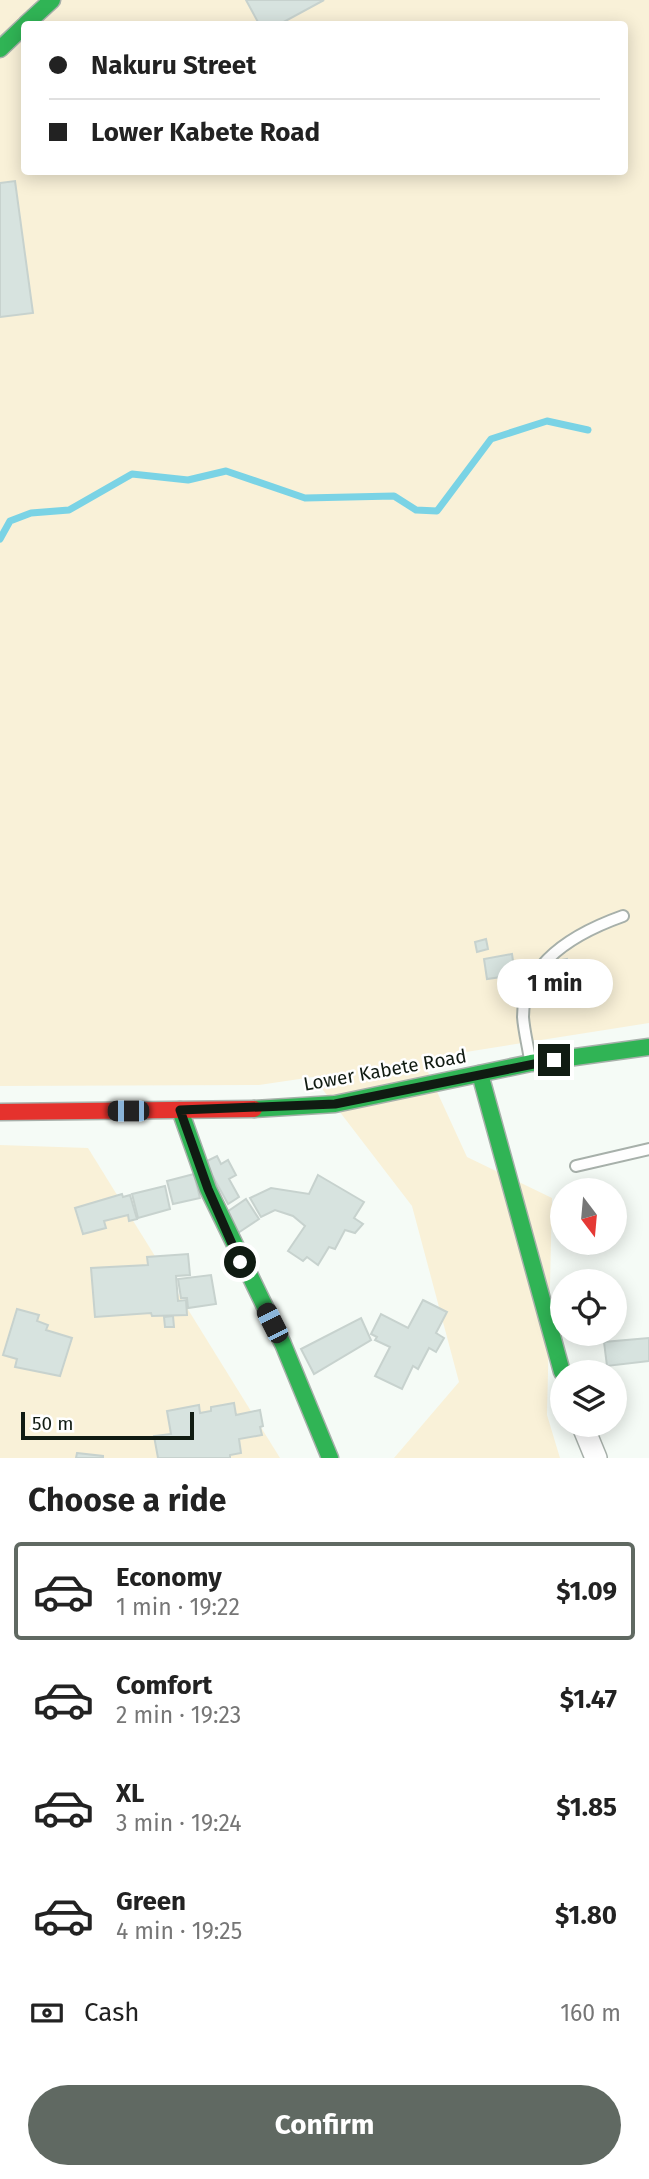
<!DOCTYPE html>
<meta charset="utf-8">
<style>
:root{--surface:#fff;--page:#f2f2f2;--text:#222;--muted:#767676;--line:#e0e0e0;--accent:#606962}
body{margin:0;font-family:"Fira Sans",sans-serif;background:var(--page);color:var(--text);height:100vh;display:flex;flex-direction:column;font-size:26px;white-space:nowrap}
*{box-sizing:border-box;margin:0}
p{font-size:23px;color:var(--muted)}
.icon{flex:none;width:38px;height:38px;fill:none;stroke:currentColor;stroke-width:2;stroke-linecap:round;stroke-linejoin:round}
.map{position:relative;height:1458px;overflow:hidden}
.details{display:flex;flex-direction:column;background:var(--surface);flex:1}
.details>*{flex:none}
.banner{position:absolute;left:21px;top:21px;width:607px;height:154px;border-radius:7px;box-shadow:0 4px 18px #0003;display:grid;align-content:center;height:154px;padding:0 28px;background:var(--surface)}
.needle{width:46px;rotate:164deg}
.buttons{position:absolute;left:550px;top:1178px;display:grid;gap:14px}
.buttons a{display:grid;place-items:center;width:77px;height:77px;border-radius:50%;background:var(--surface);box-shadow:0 4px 18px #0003;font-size:35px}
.scale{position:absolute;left:21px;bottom:18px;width:173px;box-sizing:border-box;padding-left:7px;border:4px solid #101b12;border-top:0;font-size:19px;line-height:24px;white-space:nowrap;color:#101b12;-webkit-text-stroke:5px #fff;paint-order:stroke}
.end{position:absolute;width:32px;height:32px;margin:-16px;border:9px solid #101b12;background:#fff;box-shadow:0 0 0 4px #fff}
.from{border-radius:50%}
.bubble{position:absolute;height:49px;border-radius:24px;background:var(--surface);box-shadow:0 4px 18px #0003;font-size:23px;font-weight:700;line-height:49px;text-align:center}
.car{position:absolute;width:21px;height:42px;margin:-21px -10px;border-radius:9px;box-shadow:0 0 5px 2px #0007;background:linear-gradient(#222 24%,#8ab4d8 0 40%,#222 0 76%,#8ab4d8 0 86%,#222 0)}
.banner b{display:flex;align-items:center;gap:24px;height:66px;font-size:26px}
.banner b+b{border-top:2px solid var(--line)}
.banner i{width:18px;height:18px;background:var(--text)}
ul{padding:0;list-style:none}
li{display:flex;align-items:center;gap:21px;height:98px;margin:0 14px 10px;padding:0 14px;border:4px solid transparent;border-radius:7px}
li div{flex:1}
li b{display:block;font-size:26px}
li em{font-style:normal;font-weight:700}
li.selected{border-color:var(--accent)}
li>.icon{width:63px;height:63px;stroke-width:1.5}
h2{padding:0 28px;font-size:32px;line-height:84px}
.pay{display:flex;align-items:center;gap:18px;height:77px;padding:0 28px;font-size:26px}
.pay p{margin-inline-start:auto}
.action{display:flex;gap:14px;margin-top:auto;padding:14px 28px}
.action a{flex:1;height:80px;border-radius:42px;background:var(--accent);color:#fff;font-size:28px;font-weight:700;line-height:80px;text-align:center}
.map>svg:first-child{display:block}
.green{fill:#f9f1d8;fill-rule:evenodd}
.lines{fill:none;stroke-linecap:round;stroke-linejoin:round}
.stream{stroke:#7ad3e5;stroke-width:7}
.building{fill:#d7e3df;stroke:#c7d2ce;stroke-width:2}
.lane-casing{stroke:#a7b0aa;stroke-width:14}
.street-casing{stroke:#a7b0aa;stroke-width:24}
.fast-casing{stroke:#a7b0aa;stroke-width:19}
.jam-casing{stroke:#a7b0aa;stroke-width:19}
.lane{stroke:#fefefe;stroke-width:10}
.street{stroke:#fefefe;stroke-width:21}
.fast{stroke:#30b455;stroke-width:16}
.jam{stroke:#e5322d;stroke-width:16}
.route{stroke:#101b12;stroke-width:9}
.labels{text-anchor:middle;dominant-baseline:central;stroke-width:5;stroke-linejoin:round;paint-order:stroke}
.street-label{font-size:19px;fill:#101b12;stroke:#fff}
</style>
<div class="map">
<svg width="649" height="1458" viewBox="0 0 649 1458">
<rect width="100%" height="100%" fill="#f5fbf6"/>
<g class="green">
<path d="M 0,0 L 649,0 L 649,1023 L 422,1059 L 467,1157 L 552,1198 L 547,1415 L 560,1458 L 394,1458 L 459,1382 L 412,1206 L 313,1077 L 259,1085 L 0,1086 ZM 24,24 L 625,24 L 625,172 L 24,172 Z"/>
<polygon points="0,1145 88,1148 280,1458 0,1458"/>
</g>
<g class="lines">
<polyline class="stream" points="0,539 10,521 31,513 69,510 132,474 188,480 226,471 305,498 394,496 416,510 437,511 491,439 547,421 588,430"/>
</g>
<g class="building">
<polygon points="246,0 324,0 280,24 259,24"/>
<polygon points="15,181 33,313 0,317 0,183"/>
<polygon points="486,939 488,949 477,952 475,942"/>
<polygon points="512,954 515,975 487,979 484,959"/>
<polygon points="567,959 569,967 550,972 547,963"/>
<polygon points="217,1156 221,1164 228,1160 236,1175 229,1179 239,1197 228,1204 205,1162"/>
<polygon points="194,1174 200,1198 173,1204 167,1181"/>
<polygon points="318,1175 364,1202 354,1218 363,1224 355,1233 345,1230 335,1249 329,1247 318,1265 307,1257 303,1261 288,1251 305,1226 293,1216 275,1210 261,1217 250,1198 271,1188 309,1194"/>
<polygon points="165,1186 170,1209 138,1218 132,1194"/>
<polygon points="122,1194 123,1197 130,1195 137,1219 129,1221 128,1215 104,1221 106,1228 83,1234 75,1208"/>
<polygon points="246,1199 259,1219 238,1233 224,1214"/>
<polygon points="586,1242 607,1242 608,1248 589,1254"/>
<polygon points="188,1254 190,1275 176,1276 178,1301 186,1300 187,1315 152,1316 151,1313 95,1317 91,1268 148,1265 147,1257"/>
<polygon points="211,1275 216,1304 188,1308 187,1298 181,1298 178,1279"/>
<polygon points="423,1300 447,1312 436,1333 444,1338 436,1352 429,1348 418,1369 413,1366 402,1389 375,1376 390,1347 375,1340 377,1337 371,1334 381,1314 408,1328"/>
<polygon points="17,1309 39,1315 37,1321 48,1325 46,1330 72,1338 60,1376 15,1367 17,1359 3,1355"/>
<polygon points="173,1316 174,1327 165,1327 164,1317"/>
<polygon points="361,1318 371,1340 314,1374 301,1349"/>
<polygon points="649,1338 649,1361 607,1366 604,1342"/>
<polygon points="234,1403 236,1415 260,1410 263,1426 260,1427 262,1435 239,1439 241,1453 230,1455 230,1458 158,1458 154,1436 171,1434 167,1411 199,1405 200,1413 211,1411 211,1407"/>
<polygon points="77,1453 103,1456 103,1458 76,1458"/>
</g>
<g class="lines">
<g class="lane-casing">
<g id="lane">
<path d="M 530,1060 C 528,1046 524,1031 523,1017 C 523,961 578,932 623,916"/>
<polyline points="576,1166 649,1149"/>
</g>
</g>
<g class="street-casing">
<polyline id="street" points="582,1424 596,1458"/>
</g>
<g class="fast-casing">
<g id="fast">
<polyline points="26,24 52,0"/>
<polyline points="0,49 24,26"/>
<polyline points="480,1074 562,1372"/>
<polyline points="254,1109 335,1104 531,1063 649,1047"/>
<polyline points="180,1110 208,1189 283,1344 330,1458"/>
</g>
</g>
<g class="jam-casing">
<polyline id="jam" points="0,1112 254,1109"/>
</g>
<use href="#lane" class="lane"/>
<use href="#street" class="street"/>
<use href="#fast" class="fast"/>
<use href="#jam" class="jam"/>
</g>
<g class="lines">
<polyline class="route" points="240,1262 208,1189 180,1110 335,1104 554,1060"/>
</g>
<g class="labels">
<g class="street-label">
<text transform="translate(385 1070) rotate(-10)">Lower Kabete Road</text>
</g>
</g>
</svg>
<div class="buttons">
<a><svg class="needle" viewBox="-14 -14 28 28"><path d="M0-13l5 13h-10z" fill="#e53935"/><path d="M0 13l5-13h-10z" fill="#767676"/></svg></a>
<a><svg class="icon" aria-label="locate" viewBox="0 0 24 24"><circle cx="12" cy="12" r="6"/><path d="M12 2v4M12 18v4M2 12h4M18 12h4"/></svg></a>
<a><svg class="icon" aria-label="layers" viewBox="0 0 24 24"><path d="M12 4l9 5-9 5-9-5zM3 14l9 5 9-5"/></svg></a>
</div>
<div class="scale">50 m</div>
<i class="end from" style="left:240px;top:1262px"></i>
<i class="end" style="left:554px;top:1060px"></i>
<div class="bubble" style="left:497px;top:959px;width:116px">1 min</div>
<i class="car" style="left:128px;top:1111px;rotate:270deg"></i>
<i class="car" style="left:272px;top:1323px;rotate:333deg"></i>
<div class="banner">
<b><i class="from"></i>Nakuru Street</b>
<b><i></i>Lower Kabete Road</b>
</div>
</div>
<section class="details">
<h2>Choose a ride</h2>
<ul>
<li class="selected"><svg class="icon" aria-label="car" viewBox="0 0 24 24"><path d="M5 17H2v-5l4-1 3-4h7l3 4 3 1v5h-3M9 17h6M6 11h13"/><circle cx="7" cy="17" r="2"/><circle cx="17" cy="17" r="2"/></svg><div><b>Economy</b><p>1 min · 19:22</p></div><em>$1.09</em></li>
<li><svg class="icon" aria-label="car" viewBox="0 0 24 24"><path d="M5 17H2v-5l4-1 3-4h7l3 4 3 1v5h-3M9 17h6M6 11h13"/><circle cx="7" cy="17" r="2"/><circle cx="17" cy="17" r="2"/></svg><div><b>Comfort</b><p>2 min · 19:23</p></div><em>$1.47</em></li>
<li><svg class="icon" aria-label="car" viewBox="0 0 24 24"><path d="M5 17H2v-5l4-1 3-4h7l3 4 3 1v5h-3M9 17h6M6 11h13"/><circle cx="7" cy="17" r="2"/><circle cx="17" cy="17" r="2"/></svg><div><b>XL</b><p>3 min · 19:24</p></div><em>$1.85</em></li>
<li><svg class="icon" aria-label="car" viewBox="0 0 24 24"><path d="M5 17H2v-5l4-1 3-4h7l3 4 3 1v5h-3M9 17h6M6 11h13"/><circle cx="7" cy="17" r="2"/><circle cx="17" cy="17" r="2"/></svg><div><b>Green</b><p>4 min · 19:25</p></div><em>$1.80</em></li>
</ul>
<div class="pay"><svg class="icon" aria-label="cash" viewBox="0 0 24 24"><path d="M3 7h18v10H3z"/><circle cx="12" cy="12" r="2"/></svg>Cash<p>160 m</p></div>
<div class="action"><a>Confirm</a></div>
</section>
